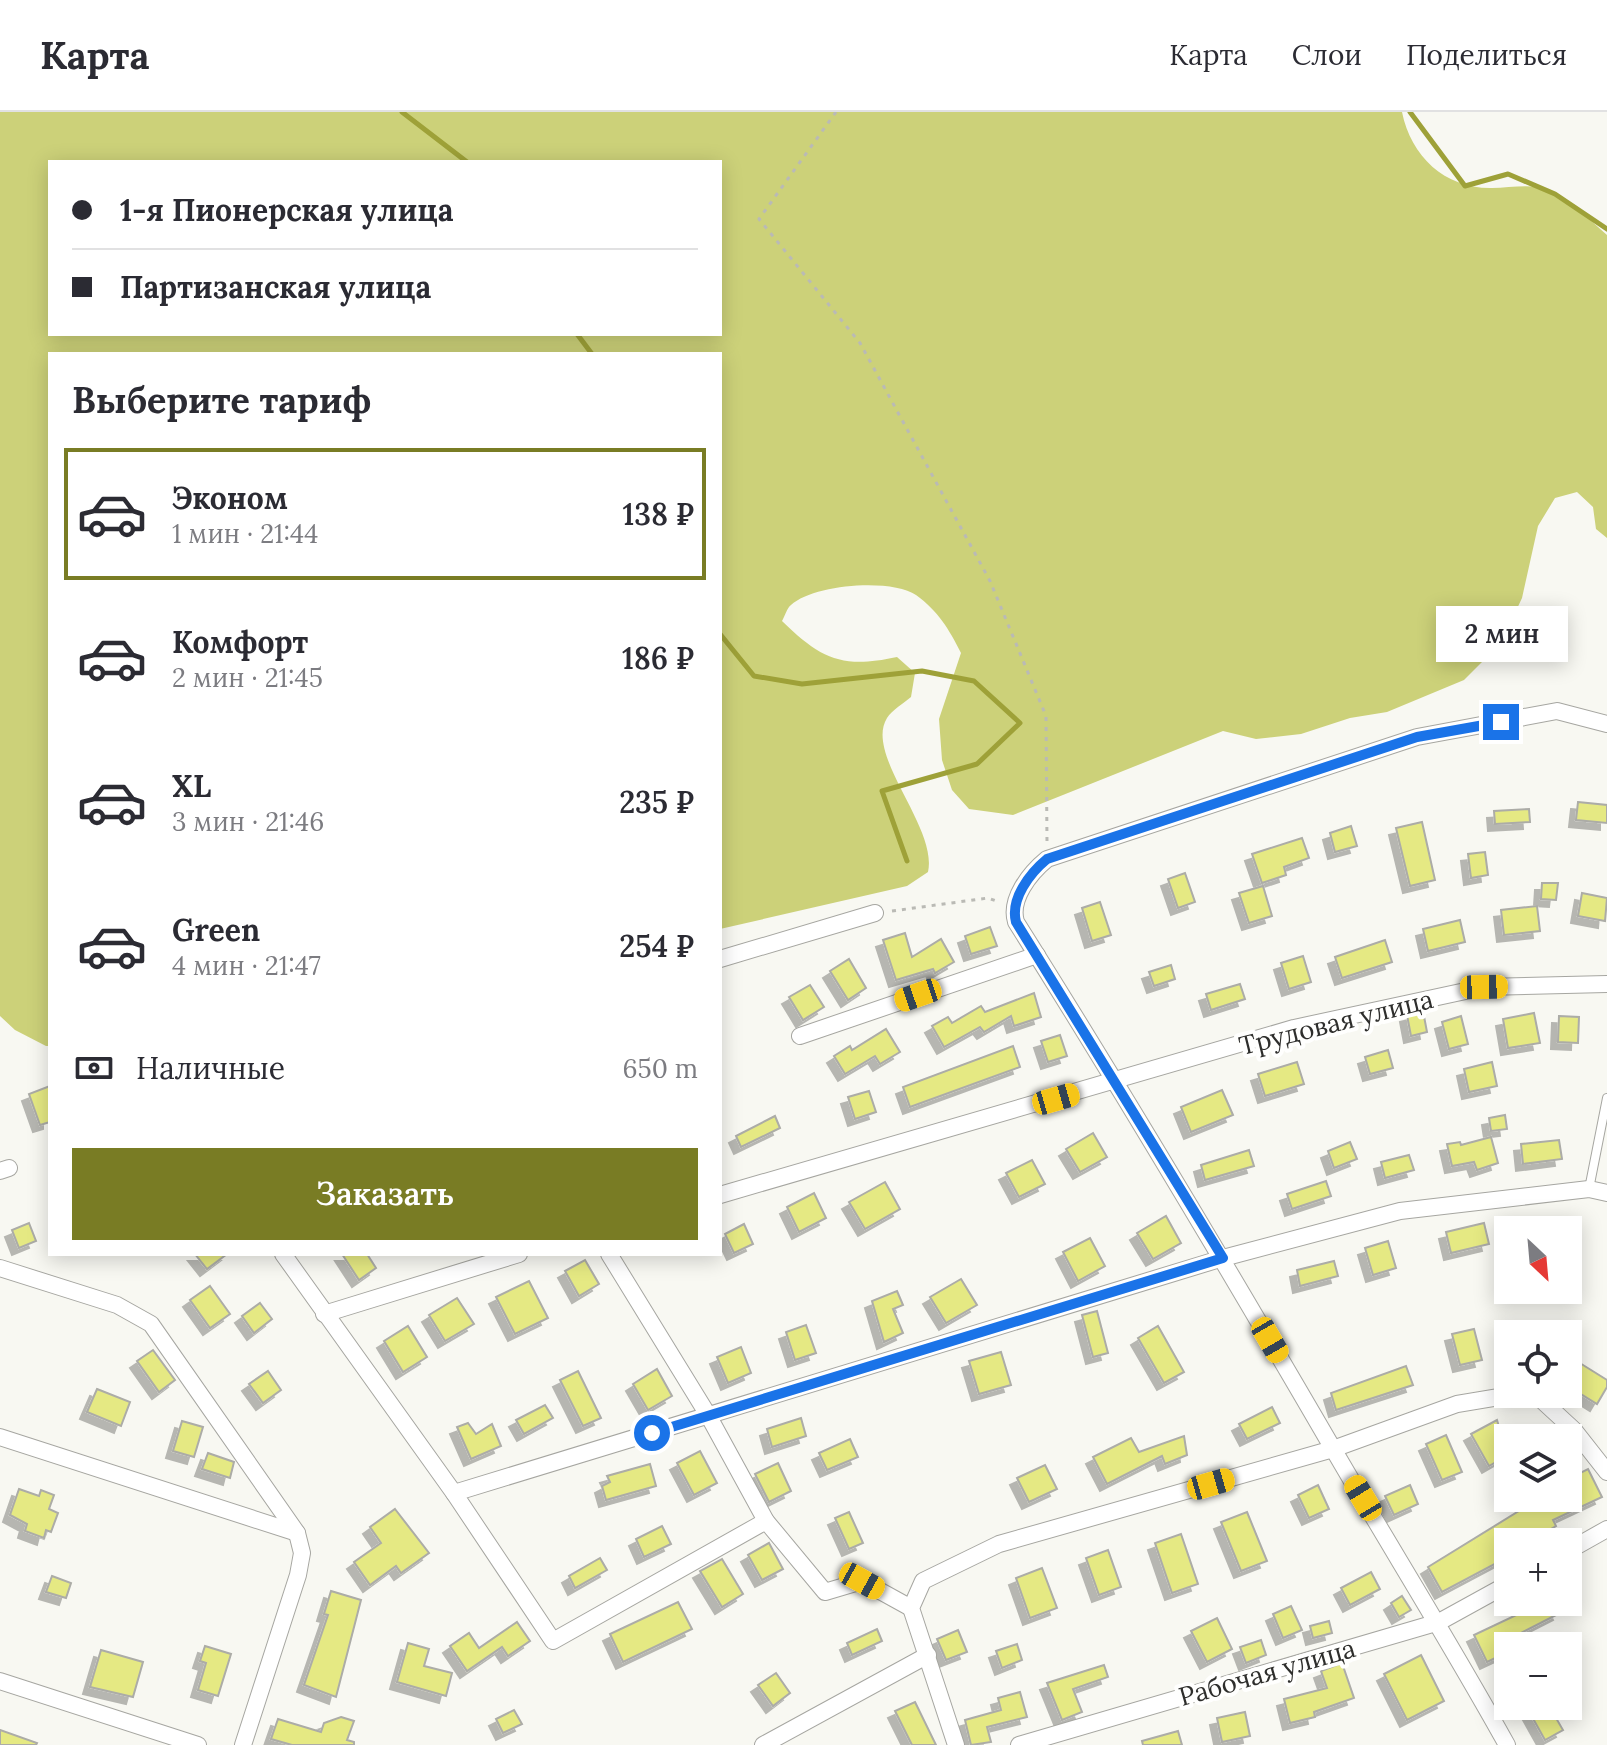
<!DOCTYPE html>
<html lang="ru">
<meta charset="utf-8">
<style>
:root{--surface:#fff;--page:#f7f7f7;--text:#2b2b33;--muted:#7c7c81;--line:#e1e1e2;--accent:#797c24}
body{margin:0;font-family:Lora,serif;background:var(--page);color:var(--text);height:100vh;display:flex;flex-direction:column;font-size:30px;white-space:nowrap}
*{box-sizing:border-box;margin:0}
p{font-size:26px;color:var(--muted)}
.icon{flex:none;width:44px;height:44px;fill:none;stroke:currentColor;stroke-width:2;stroke-linecap:round;stroke-linejoin:round}
.map{position:relative;flex:1;overflow:hidden}
.panel{position:absolute;left:48px;top:240px;width:674px;height:904px;display:flex;flex-direction:column;background:var(--surface);border-radius:0px;box-shadow:0 4px 20px #0003}
.panel>*{flex:none}
.hud{position:absolute;left:48px;top:48px;width:674px;height:176px;border-radius:0px;box-shadow:0 4px 20px #0003;display:grid;align-content:center;height:176px;padding:0 24px;background:var(--surface)}
.needle{width:52px;rotate:154deg}
.buttons{position:absolute;left:1494px;top:1104px;display:grid;gap:16px}
.buttons a{display:grid;place-items:center;width:88px;height:88px;border-radius:0px;background:var(--surface);box-shadow:0 4px 20px #0003;font-size:40px}
.end{position:absolute;width:36px;height:36px;margin:-18px;border:10px solid #1a73e8;background:#fff;box-shadow:0 0 0 4px #fff}
.from{border-radius:50%}
.bubble{position:absolute;height:56px;border-radius:0px;background:var(--surface);box-shadow:0 4px 20px #0003;font-size:26px;font-weight:600;line-height:56px;text-align:center}
.car{position:absolute;width:24px;height:48px;margin:-24px -12px;border-radius:10px;box-shadow:0 0 6px 2px #0007;background:linear-gradient(#f5c518 24%,#345 0 40%,#f5c518 0 76%,#345 0 86%,#f5c518 0)}
.hud b{display:flex;align-items:center;gap:28px;height:76px;font-size:30px}
.hud b+b{border-top:2px solid var(--line)}
.hud i{width:20px;height:20px;background:var(--text)}
ul{padding:0;list-style:none}
li{display:flex;align-items:center;gap:24px;height:132px;margin:0 16px 12px;padding:0 8px;border:4px solid transparent;border-radius:0px}
li div{flex:1}
li b{display:block;font-size:30px}
li em{font-style:normal;font-weight:600}
li.on{border-color:var(--accent)}
li>.icon{width:72px;height:72px;stroke-width:1.5}
h2{padding:0 24px;font-size:36px;line-height:96px}
.pay{display:flex;align-items:center;gap:20px;height:88px;padding:0 24px;font-size:30px}
.pay p{margin-inline-start:auto}
.action{display:flex;gap:16px;margin-top:auto;padding:16px 24px}
.action a{flex:1;height:92px;border-radius:0px;background:var(--accent);color:#fff;font-size:32px;font-weight:600;line-height:92px;text-align:center}
header{display:flex;align-items:center;gap:48px;box-sizing:border-box;height:112px;padding:0 40px;background:var(--surface);border-bottom:2px solid var(--line)}
header strong{font-size:38px}
nav{display:flex;gap:44px;margin-inline-start:auto;font-size:28px}
.map>svg:first-child{display:block}
.green{fill:#ccd179;fill-rule:evenodd}
.lines{fill:none;stroke-linecap:round;stroke-linejoin:round}
.stream{stroke:#9ea138;stroke-width:5}
.building{fill:#e5e983;stroke:#acaca7;stroke-width:2;filter:url(#shadow)}
.lane-casing{stroke:#a6a6a1;stroke-width:10}
.street-casing{stroke:#a6a6a1;stroke-width:18}
.path{stroke:#babab5;stroke-width:3;stroke-dasharray:4 6;stroke-linecap:butt}
.lane{stroke:#fff;stroke-width:8}
.street{stroke:#fff;stroke-width:16}
.route{stroke:#1a73e8;stroke-width:10}
.labels{text-anchor:middle;dominant-baseline:central;stroke-width:8;stroke-linejoin:round;paint-order:stroke}
.street-label{font-size:26px;fill:#2e2e2c;stroke:#fffffe}
</style>
<header>
<strong>Карта</strong>
<nav><a>Карта</a><a>Слои</a><a>Поделиться</a></nav>
</header>
<div class="map">
<svg width="1607" height="1633" viewBox="0 0 1607 1633">
<defs>
<filter id="shadow"><feDropShadow dx="-7" dy="7" stdDeviation="0" flood-color="#0004"/></filter>
</defs>
<rect width="100%" height="100%" fill="#f8f8f2"/>
<path class="green" d="M 0,0 L 1402,0 C 1411,45 1446,77 1492,76 C 1510,76 1532,71 1548,78 C 1571,88 1589,107 1607,123 L 1607,426 L 1596,417 L 1593,395 L 1577,380 L 1555,386 L 1538,414 L 1522,486 L 1501,531 L 1464,568 L 1387,600 L 1350,606 L 1301,622 L 1256,627 L 1223,619 L 1013,703 L 969,697 L 952,678 L 942,648 L 939,607 L 961,541 C 949,517 938,499 916,483 C 892,466 813,472 791,493 C 787,496 785,504 782,509 C 821,547 842,557 897,545 L 915,561 L 911,585 C 904,591 892,598 887,606 C 864,643 938,715 928,760 L 907,774 L 720,817 L 720,242 L 50,242 L 50,934 L 46,934 L 15,918 L 0,904 ZM 50,50 L 720,50 L 720,222 L 50,222 Z"/>
<g class="lines">
<g class="stream">
<polyline points="402,0 467,50"/>
<polyline points="1410,0 1465,74 1508,62 1555,82 1607,117"/>
<polyline points="577,222 592,242"/>
<polyline points="720,522 754,564 802,572 922,559 974,569 1020,611 977,652 882,679 907,749"/>
</g>
</g>
<g class="building">
<polygon points="1578,690 1607,693 1607,711 1576,708"/>
<polygon points="1529,697 1530,710 1495,712 1494,699"/>
<polygon points="1422,710 1435,768 1410,774 1396,716"/>
<polygon points="1351,714 1357,734 1335,740 1330,721"/>
<polygon points="1302,726 1309,746 1284,755 1286,763 1262,771 1252,742"/>
<polygon points="1485,740 1488,763 1471,766 1468,742"/>
<polygon points="1185,761 1195,790 1178,796 1168,767"/>
<polygon points="1542,771 1558,771 1556,788 1541,787"/>
<polygon points="1263,774 1272,804 1249,811 1239,781"/>
<polygon points="1582,781 1607,786 1605,809 1578,804"/>
<polygon points="1100,790 1111,823 1092,829 1082,796"/>
<polygon points="1537,794 1540,819 1504,823 1501,798"/>
<polygon points="1460,808 1465,830 1428,839 1423,817"/>
<polygon points="990,815 997,834 971,842 965,824"/>
<polygon points="905,821 912,845 941,827 954,850 935,861 933,857 896,868 883,828"/>
<polygon points="1385,828 1392,850 1342,866 1335,845"/>
<polygon points="1303,844 1311,870 1289,877 1281,851"/>
<polygon points="849,847 866,876 848,888 830,859"/>
<polygon points="1171,853 1175,867 1154,874 1149,860"/>
<polygon points="1240,872 1245,887 1211,898 1206,882"/>
<polygon points="810,873 824,895 803,908 789,885"/>
<polygon points="1034,881 1041,905 1014,914 1011,904 984,920 980,915 944,935 932,914 948,905 952,911 981,894 985,900"/>
<polygon points="1423,899 1427,920 1411,924 1407,903"/>
<polygon points="1534,901 1540,931 1508,936 1503,907"/>
<polygon points="1461,904 1468,932 1449,937 1442,910"/>
<polygon points="1559,904 1579,905 1578,931 1558,930"/>
<polygon points="886,917 900,940 880,952 875,944 845,962 834,944 850,934 852,938"/>
<polygon points="1060,923 1067,944 1048,950 1041,929"/>
<polygon points="1013,934 1020,955 910,995 903,975"/>
<polygon points="1388,938 1393,956 1370,962 1365,945"/>
<polygon points="1297,950 1304,972 1265,984 1258,962"/>
<polygon points="1492,950 1497,974 1469,980 1464,957"/>
<polygon points="50,974 50,1010 40,1013 29,982"/>
<polygon points="1222,978 1233,1003 1191,1020 1181,995"/>
<polygon points="869,979 876,1000 855,1007 848,985"/>
<polygon points="1505,1003 1507,1017 1491,1019 1489,1006"/>
<polygon points="775,1004 780,1016 741,1035 736,1024"/>
<polygon points="1093,1021 1107,1045 1080,1060 1066,1037"/>
<polygon points="1491,1025 1498,1051 1477,1058 1474,1050 1452,1054 1447,1032 1460,1030 1461,1033"/>
<polygon points="1559,1028 1562,1047 1523,1052 1521,1032"/>
<polygon points="1350,1030 1357,1047 1334,1056 1328,1039"/>
<polygon points="1249,1038 1254,1054 1205,1068 1201,1053"/>
<polygon points="1409,1043 1414,1058 1385,1066 1381,1050"/>
<polygon points="1032,1048 1045,1072 1019,1085 1006,1061"/>
<polygon points="1326,1069 1331,1084 1292,1097 1287,1082"/>
<polygon points="885,1070 900,1097 865,1117 849,1090"/>
<polygon points="814,1081 826,1106 799,1120 787,1095"/>
<polygon points="1166,1104 1181,1131 1153,1147 1137,1121"/>
<polygon points="29,1111 36,1129 19,1136 12,1118"/>
<polygon points="1484,1111 1489,1132 1451,1141 1446,1120"/>
<polygon points="744,1112 753,1132 734,1141 725,1122"/>
<polygon points="1090,1126 1105,1154 1078,1169 1063,1140"/>
<polygon points="1388,1129 1396,1156 1373,1163 1365,1136"/>
<polygon points="195,1142 227,1142 207,1157"/>
<polygon points="342,1142 367,1142 376,1156 359,1168"/>
<polygon points="585,1148 599,1172 579,1184 565,1159"/>
<polygon points="1334,1149 1338,1164 1300,1174 1297,1158"/>
<polygon points="961,1167 977,1193 946,1211 930,1185"/>
<polygon points="529,1169 548,1206 515,1222 496,1185"/>
<polygon points="210,1174 230,1202 210,1216 190,1188"/>
<polygon points="897,1179 903,1193 893,1197 903,1221 884,1230 872,1189"/>
<polygon points="457,1186 474,1212 445,1229 429,1203"/>
<polygon points="260,1191 272,1207 254,1221 242,1204"/>
<polygon points="1097,1199 1108,1241 1093,1245 1082,1203"/>
<polygon points="806,1213 816,1241 795,1248 786,1220"/>
<polygon points="408,1214 427,1245 403,1260 384,1229"/>
<polygon points="1158,1214 1184,1260 1164,1271 1138,1226"/>
<polygon points="1474,1217 1482,1248 1460,1253 1452,1222"/>
<polygon points="741,1235 751,1261 728,1271 717,1245"/>
<polygon points="153,1238 175,1268 159,1280 137,1249"/>
<polygon points="1001,1240 1011,1273 979,1282 969,1249"/>
<polygon points="1575,1248 1607,1268 1607,1275 1597,1292 1568,1274 1568,1259"/>
<polygon points="1406,1254 1413,1273 1336,1298 1331,1281"/>
<polygon points="657,1257 672,1284 648,1298 633,1272"/>
<polygon points="268,1259 281,1278 263,1291 249,1272"/>
<polygon points="578,1259 601,1306 583,1314 560,1268"/>
<polygon points="97,1277 130,1290 121,1314 87,1300"/>
<polygon points="545,1293 553,1306 524,1322 516,1308"/>
<polygon points="1272,1295 1280,1311 1247,1327 1239,1312"/>
<polygon points="801,1306 806,1324 772,1335 767,1317"/>
<polygon points="1497,1308 1502,1325 1508,1324 1508,1343 1489,1354 1471,1322"/>
<polygon points="182,1309 203,1315 194,1345 173,1339"/>
<polygon points="468,1311 476,1322 492,1312 501,1334 471,1347 457,1315"/>
<polygon points="1446,1323 1462,1360 1442,1368 1426,1332"/>
<polygon points="1184,1324 1187,1343 1165,1352 1162,1344 1107,1372 1093,1345 1131,1326 1139,1340"/>
<polygon points="850,1327 858,1345 827,1358 819,1341"/>
<polygon points="700,1339 717,1371 694,1383 677,1351"/>
<polygon points="208,1341 234,1350 230,1366 202,1357"/>
<polygon points="778,1351 791,1379 769,1390 755,1362"/>
<polygon points="650,1352 656,1374 606,1388 602,1374 610,1370 607,1364"/>
<polygon points="1045,1353 1057,1377 1029,1390 1017,1366"/>
<polygon points="1588,1357 1602,1385 1553,1408 1556,1414 1528,1430 1508,1430 1508,1445 1442,1480 1428,1455 1540,1386 1568,1386 1568,1367"/>
<polygon points="1318,1373 1329,1397 1309,1406 1298,1383"/>
<polygon points="1410,1373 1418,1392 1394,1403 1385,1384"/>
<polygon points="19,1377 39,1384 41,1378 54,1383 49,1397 58,1401 51,1420 46,1418 44,1426 25,1419 27,1412 10,1403"/>
<polygon points="395,1397 429,1441 401,1461 396,1454 370,1473 354,1450 381,1431 370,1415"/>
<polygon points="849,1400 863,1431 849,1437 835,1406"/>
<polygon points="1247,1400 1267,1449 1241,1459 1221,1410"/>
<polygon points="662,1414 671,1432 644,1445 636,1427"/>
<polygon points="1181,1422 1198,1472 1172,1481 1155,1431"/>
<polygon points="769,1431 783,1457 762,1468 748,1443"/>
<polygon points="1108,1438 1121,1475 1099,1483 1086,1446"/>
<polygon points="600,1446 607,1458 575,1476 569,1464"/>
<polygon points="722,1447 743,1482 722,1495 700,1459"/>
<polygon points="1042,1456 1057,1496 1030,1506 1016,1466"/>
<polygon points="1371,1460 1380,1477 1350,1493 1341,1476"/>
<polygon points="52,1464 71,1471 66,1486 46,1480"/>
<polygon points="331,1479 361,1488 336,1585 304,1573 328,1503 324,1502"/>
<polygon points="1402,1484 1411,1498 1399,1505 1391,1491"/>
<polygon points="678,1490 692,1517 623,1550 610,1522"/>
<polygon points="1544,1490 1554,1490 1560,1501 1509,1527 1513,1534 1508,1534 1508,1540 1487,1550 1474,1523"/>
<polygon points="1291,1494 1302,1518 1283,1526 1273,1502"/>
<polygon points="1217,1506 1232,1537 1207,1550 1191,1519"/>
<polygon points="1329,1509 1332,1521 1313,1526 1310,1514"/>
<polygon points="517,1510 530,1529 508,1544 502,1535 467,1559 450,1534 469,1521 479,1536"/>
<polygon points="877,1517 882,1529 852,1543 847,1531"/>
<polygon points="958,1518 967,1540 946,1548 937,1527"/>
<polygon points="1261,1528 1266,1543 1246,1551 1240,1535"/>
<polygon points="408,1531 429,1537 424,1554 452,1561 446,1584 397,1570"/>
<polygon points="1017,1532 1022,1548 1002,1556 996,1539"/>
<polygon points="205,1534 231,1542 218,1584 198,1578 206,1551 200,1549"/>
<polygon points="101,1538 143,1550 133,1585 90,1575"/>
<polygon points="1421,1543 1444,1589 1407,1608 1384,1562"/>
<polygon points="1342,1551 1354,1586 1314,1600 1315,1605 1290,1611 1284,1587 1327,1576 1321,1559"/>
<polygon points="1104,1553 1108,1565 1073,1577 1082,1600 1062,1608 1047,1571"/>
<polygon points="776,1561 790,1581 773,1594 758,1573"/>
<polygon points="1020,1580 1027,1605 987,1615 991,1630 971,1633 965,1608 1001,1598 998,1586"/>
<polygon points="915,1590 936,1633 912,1633 895,1599"/>
<polygon points="1526,1594 1549,1594 1563,1618 1545,1628"/>
<polygon points="514,1598 522,1612 503,1621 496,1607"/>
<polygon points="1245,1600 1250,1624 1222,1630 1217,1606"/>
<polygon points="341,1605 354,1609 347,1628 354,1630 354,1633 292,1633 271,1627 278,1607 321,1620 324,1611"/>
<polygon points="0,1618 37,1631 36,1633 0,1633"/>
<polygon points="1178,1619 1182,1633 1143,1633 1142,1629"/>
</g>
<g class="lines">
<g class="lane-casing">
<polyline id="lane" points="1589,1077 1607,986"/>
</g>
<g class="street-casing">
<g id="street">
<polyline points="720,847 875,801"/>
<polyline points="800,924 1037,843"/>
<polyline points="0,1059 9,1056"/>
<polyline points="720,1083 1294,916 1484,875 1607,872"/>
<polyline points="283,1142 454,1381 553,1529 766,1409"/>
<polyline points="609,1142 708,1303 766,1409 825,1480 862,1469 911,1496"/>
<polyline points="0,1156 117,1193 151,1212 297,1421 302,1441 298,1463 243,1633"/>
<polyline points="324,1202 519,1142"/>
<polyline points="1535,1282 1574,1318 1607,1360"/>
<polyline points="0,1325 297,1421"/>
<polyline points="454,1381 1223,1146 1400,1099 1589,1077 1607,1081"/>
<polyline points="1568,1439 1607,1417"/>
<polyline points="0,1569 198,1633"/>
<polyline points="763,1633 928,1543"/>
<polyline points="956,1633 911,1496 923,1469 999,1432 1333,1337 1457,1292 1517,1282"/>
<polyline points="1019,1633 1439,1510 1508,1472"/>
<path d="M 1507,1633 C 1451,1532 1390,1435 1332,1335 C 1229,1158 1125,983 1016,810 C 1009,787 1030,761 1047,747 L 1417,625 L 1557,599 L 1607,612"/>
</g>
</g>
<g class="path">
<polyline points="836,0 759,107 860,231 990,469 1046,604 1047,731"/>
<polyline points="892,799 988,786 999,790"/>
</g>
<use href="#lane" class="lane"/>
<use href="#street" class="street"/>
</g>
<g class="lines">
<path class="route" d="M 652,1321 L 1223,1146 L 1016,810 C 1010,787 1030,761 1047,747 L 1417,625 L 1501,610"/>
</g>
<g class="labels">
<g class="street-label">
<text transform="translate(1336 910) rotate(-14)">Трудовая улица</text>
<text transform="translate(1267 1560) rotate(-16)">Рабочая улица</text>
</g>
</g>
</svg>
<div class="buttons">
<a><svg class="needle" viewBox="-14 -14 28 28"><path d="M0-13l5 13h-10z" fill="#e53935"/><path d="M0 13l5-13h-10z" fill="#7c7c81"/></svg></a>
<a><svg class="icon" aria-label="locate" viewBox="0 0 24 24"><circle cx="12" cy="12" r="6"/><path d="M12 2v4M12 18v4M2 12h4M18 12h4"/></svg></a>
<a><svg class="icon" aria-label="layers" viewBox="0 0 24 24"><path d="M12 4l9 5-9 5-9-5zM3 14l9 5 9-5"/></svg></a>
<a>+</a>
<a>−</a>
</div>
<i class="end from" style="left:652px;top:1321px"></i>
<i class="end" style="left:1501px;top:610px"></i>
<div class="bubble" style="left:1436px;top:494px;width:132px">2 мин</div>
<i class="car" style="left:1484px;top:875px;rotate:89deg"></i>
<i class="car" style="left:918px;top:883px;rotate:251deg"></i>
<i class="car" style="left:1056px;top:987px;rotate:74deg"></i>
<i class="car" style="left:1270px;top:1228px;rotate:150deg"></i>
<i class="car" style="left:1211px;top:1372px;rotate:74deg"></i>
<i class="car" style="left:1363px;top:1386px;rotate:329deg"></i>
<i class="car" style="left:862px;top:1469px;rotate:119deg"></i>
<div class="hud">
<b><i class="from"></i>1-я Пионерская улица</b>
<b><i></i>Партизанская улица</b>
</div>
<section class="panel">
<h2>Выберите тариф</h2>
<ul>
<li class="on"><svg class="icon" aria-label="car" viewBox="0 0 24 24"><path d="M5 17H2v-5l4-1 3-4h7l3 4 3 1v5h-3M9 17h6M6 11h13"/><circle cx="7" cy="17" r="2"/><circle cx="17" cy="17" r="2"/></svg><div><b>Эконом</b><p>1 мин · 21:44</p></div><em>138 ₽</em></li>
<li><svg class="icon" aria-label="car" viewBox="0 0 24 24"><path d="M5 17H2v-5l4-1 3-4h7l3 4 3 1v5h-3M9 17h6M6 11h13"/><circle cx="7" cy="17" r="2"/><circle cx="17" cy="17" r="2"/></svg><div><b>Комфорт</b><p>2 мин · 21:45</p></div><em>186 ₽</em></li>
<li><svg class="icon" aria-label="car" viewBox="0 0 24 24"><path d="M5 17H2v-5l4-1 3-4h7l3 4 3 1v5h-3M9 17h6M6 11h13"/><circle cx="7" cy="17" r="2"/><circle cx="17" cy="17" r="2"/></svg><div><b>XL</b><p>3 мин · 21:46</p></div><em>235 ₽</em></li>
<li><svg class="icon" aria-label="car" viewBox="0 0 24 24"><path d="M5 17H2v-5l4-1 3-4h7l3 4 3 1v5h-3M9 17h6M6 11h13"/><circle cx="7" cy="17" r="2"/><circle cx="17" cy="17" r="2"/></svg><div><b>Green</b><p>4 мин · 21:47</p></div><em>254 ₽</em></li>
</ul>
<div class="pay"><svg class="icon" aria-label="cash" viewBox="0 0 24 24"><path d="M3 7h18v10H3z"/><circle cx="12" cy="12" r="2"/></svg>Наличные<p>650 m</p></div>
<div class="action"><a>Заказать</a></div>
</section>
</div>
